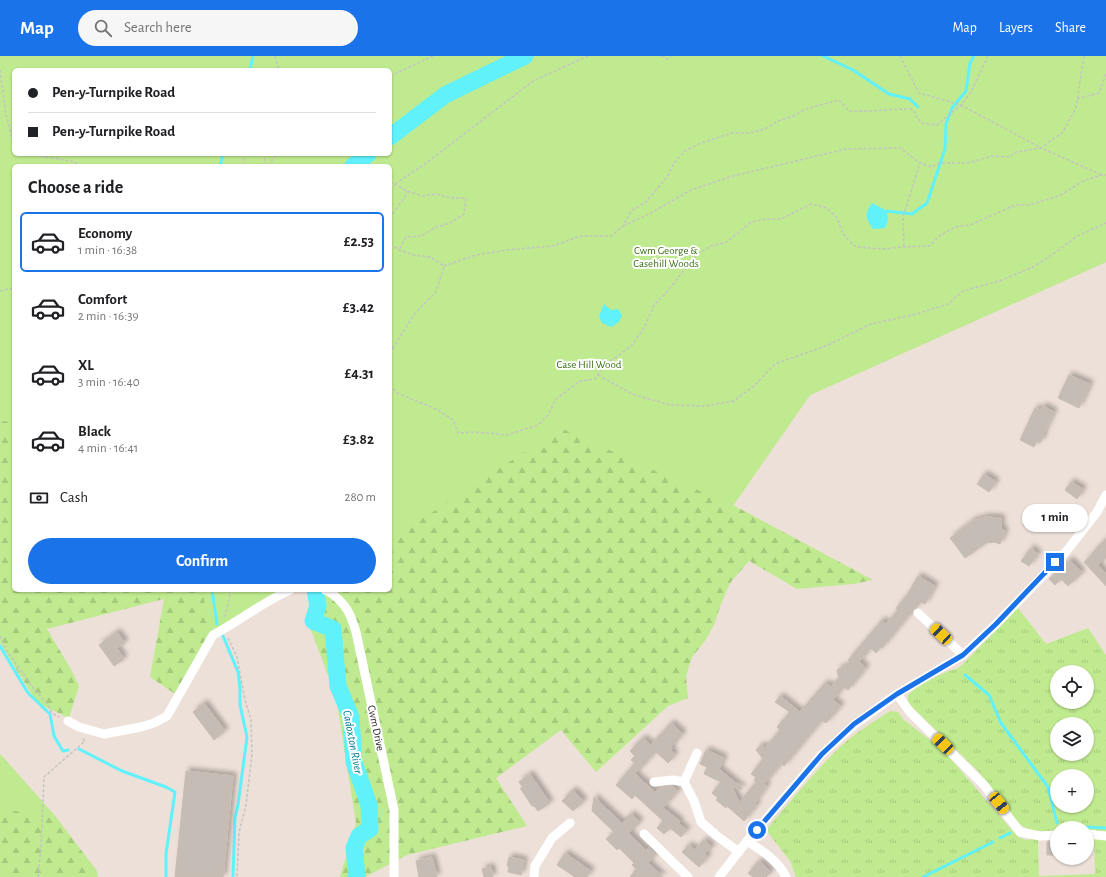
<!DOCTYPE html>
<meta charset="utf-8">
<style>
:root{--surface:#fff;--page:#f6f6f6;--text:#202124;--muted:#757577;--line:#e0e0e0;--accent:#1a73e8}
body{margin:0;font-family:"Alegreya Sans",sans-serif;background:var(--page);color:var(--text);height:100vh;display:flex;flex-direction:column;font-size:15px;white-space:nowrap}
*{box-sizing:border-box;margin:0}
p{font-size:13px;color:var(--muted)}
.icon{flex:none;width:22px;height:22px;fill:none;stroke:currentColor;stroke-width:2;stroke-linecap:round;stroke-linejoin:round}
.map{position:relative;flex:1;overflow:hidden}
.details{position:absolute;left:12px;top:108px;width:380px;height:428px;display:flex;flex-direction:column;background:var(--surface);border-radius:6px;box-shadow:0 1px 3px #0004}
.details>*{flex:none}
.hud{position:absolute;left:12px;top:12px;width:380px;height:88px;border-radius:6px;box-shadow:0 1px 3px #0004;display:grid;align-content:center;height:88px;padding:0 16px;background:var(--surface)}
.buttons{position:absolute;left:1050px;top:609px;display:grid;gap:8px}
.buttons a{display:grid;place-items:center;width:44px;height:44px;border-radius:50%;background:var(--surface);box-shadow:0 1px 3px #0004;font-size:20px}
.end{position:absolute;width:18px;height:18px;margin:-9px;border:5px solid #1a73e8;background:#fff;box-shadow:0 0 0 2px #fff}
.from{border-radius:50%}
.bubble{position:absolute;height:28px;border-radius:14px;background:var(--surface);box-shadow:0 1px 3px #0004;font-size:13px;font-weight:600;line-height:28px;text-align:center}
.car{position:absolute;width:12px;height:24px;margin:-12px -6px;border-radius:5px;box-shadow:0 0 3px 1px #0007;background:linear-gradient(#f5c518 24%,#345 0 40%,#f5c518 0 76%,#345 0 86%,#f5c518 0)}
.hud b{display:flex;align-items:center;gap:14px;height:38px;font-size:15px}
.hud b+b{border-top:1px solid var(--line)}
.hud i{width:10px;height:10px;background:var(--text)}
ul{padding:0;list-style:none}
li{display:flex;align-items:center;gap:12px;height:60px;margin:0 8px 6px;padding:0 8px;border:2px solid transparent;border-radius:6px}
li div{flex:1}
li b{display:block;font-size:15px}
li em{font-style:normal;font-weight:600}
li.selected{border-color:var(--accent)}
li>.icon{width:36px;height:36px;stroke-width:1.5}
h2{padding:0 16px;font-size:18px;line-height:48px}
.pay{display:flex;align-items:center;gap:10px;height:44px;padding:0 16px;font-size:15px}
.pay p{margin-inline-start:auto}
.cta{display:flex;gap:8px;margin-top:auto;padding:8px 16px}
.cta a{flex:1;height:46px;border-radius:24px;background:var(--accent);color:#fff;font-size:16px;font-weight:600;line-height:46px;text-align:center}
header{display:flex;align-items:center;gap:24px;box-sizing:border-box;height:56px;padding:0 20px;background:var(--accent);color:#fff}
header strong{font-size:19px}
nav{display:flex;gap:22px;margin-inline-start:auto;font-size:14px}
.search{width:280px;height:36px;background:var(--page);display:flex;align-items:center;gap:10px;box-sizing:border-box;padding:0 14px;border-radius:22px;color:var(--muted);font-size:15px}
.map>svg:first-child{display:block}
.grass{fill:url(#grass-tufts);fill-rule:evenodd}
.forest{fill:url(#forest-firs)}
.park{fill:#c0ea8f;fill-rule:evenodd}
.water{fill:#60f1fb}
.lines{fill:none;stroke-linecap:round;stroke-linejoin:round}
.stream{stroke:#60f1fb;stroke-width:3}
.river{stroke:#60f1fb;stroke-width:17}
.building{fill:#c4bcb5;stroke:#c8bcb2;filter:url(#shadow)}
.path{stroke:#c3c3c3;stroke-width:1.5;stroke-dasharray:3 2;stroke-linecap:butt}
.minor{stroke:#fff;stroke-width:9}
.route{stroke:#1a73e8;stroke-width:5}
.labels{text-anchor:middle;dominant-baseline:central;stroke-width:4;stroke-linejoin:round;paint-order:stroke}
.park-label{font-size:11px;fill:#376c12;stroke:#fff}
.street-label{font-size:11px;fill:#292929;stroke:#fff}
.water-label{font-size:12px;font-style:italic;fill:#028296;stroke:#fff}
</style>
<header>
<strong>Map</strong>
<div class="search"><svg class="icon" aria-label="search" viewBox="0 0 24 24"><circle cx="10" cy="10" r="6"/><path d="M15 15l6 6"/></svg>Search here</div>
<nav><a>Map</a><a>Layers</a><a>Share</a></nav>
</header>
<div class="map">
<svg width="1106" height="821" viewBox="0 0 1106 821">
<defs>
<pattern id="grass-tufts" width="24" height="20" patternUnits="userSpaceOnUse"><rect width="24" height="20" fill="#c0ea8f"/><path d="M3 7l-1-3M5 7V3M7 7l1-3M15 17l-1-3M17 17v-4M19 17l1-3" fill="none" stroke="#a5c97b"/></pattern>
<pattern id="forest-firs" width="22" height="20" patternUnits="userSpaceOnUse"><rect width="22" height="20" fill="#c0ea8f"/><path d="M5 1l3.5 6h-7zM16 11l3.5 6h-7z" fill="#a5c97b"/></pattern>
<filter id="shadow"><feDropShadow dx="3.5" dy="-3.5" stdDeviation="2" flood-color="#0004"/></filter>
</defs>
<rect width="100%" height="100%" fill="#ede0d9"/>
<g class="grass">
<path d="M 1018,552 L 1046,588 L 1088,572 L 1106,599 L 1106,776 L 1087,774 L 1087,772 L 1057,772 L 1057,775 C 1041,776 1032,777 1018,767 L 978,715 L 908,647 L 908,639 C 917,630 933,622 944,617 C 950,614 956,614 962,609 ZM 1057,616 L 1087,616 L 1087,646 L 1057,646 ZM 1057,668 L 1087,668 L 1087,698 L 1057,698 ZM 1057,720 L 1087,720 L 1087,750 L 1057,750 Z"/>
<path d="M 890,655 L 898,656 L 904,664 L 943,694 L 1018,781 L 1026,784 L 1038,782 L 1039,820 L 1095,818 L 1094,781 L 1106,782 L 1106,821 L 796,821 L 790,805 L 766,774 C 790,746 813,717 840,691 C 855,677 873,666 890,655 Z"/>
</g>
<g class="forest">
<polygon points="0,0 18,0 14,14 14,534 207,534 212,579 178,640 150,621 164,543 47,573 72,615 79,630 69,662 37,647 0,587"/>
<polygon points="1106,0 1106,206 810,339 733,449 873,524 853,528 797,533 749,505 730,527 721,548 714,569 705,585 692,601 686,620 688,642 668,650 596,716 561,674 496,722 527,770 407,799 365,821 340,821 356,767 336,641 308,566 314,534 390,534 390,135"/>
<polygon points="0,698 56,761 97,815 98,821 0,821"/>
</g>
<g class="park">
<path d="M 0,0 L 1106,0 L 1106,206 L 810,339 L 733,450 L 561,372 L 390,484 L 390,110 L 14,110 L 14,366 L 0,365 ZM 14,14 L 390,14 L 390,98 L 14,98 Z"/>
<polygon points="203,534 314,534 291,536 208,580"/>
<polygon points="0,698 56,761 0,753"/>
</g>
<g class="water">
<path d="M 872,147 L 887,155 L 888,164 L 885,172 L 873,173 C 865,161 864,159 872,147 Z"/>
<polygon points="604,248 611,254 618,253 622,259 619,266 611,271 602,267 599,260"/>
</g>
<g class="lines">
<g class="stream">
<polyline points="823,0 853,14 889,38 910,43 918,51"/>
<polyline points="250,14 253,0"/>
<polyline points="220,110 223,98"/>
<polyline points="887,155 912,158 927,147 945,93 946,68 952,52 966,35 970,7 974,0"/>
<polyline points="212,534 217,568"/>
<polyline points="223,580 238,616 240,632 240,649 247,681 238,749 235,762 233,821"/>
<polyline points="0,590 28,637 50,658 54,680 63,695 68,694"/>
<polyline points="965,619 989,639 1001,667 1048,731 1057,767"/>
<polyline points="79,693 122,715 166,731 175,736 166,798 166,821"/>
<polyline points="1065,770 1106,772"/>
<polyline points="1000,782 1010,777"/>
<polyline points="923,821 993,786"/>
</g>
<g class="river">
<polyline points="390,81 445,39 525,0"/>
<polyline points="353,110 368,98"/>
<polyline points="315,534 318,550 313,565 333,573 338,630 351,661 354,706 369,749 370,773 359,780 354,792 357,819 356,821"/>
</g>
</g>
<g class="building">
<polygon points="1069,319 1090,328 1079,352 1058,342"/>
<polygon points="1043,350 1054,356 1043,378 1044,379 1040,387 1037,385 1034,391 1020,384 1035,352 1040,354"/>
<polygon points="984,418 996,426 989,436 977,428"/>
<polygon points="1071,426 1083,433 1077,443 1065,434"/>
<polygon points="986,461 1001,462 1001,473 1005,475 1000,488 994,486 986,487 965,502 950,482 972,465"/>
<polygon points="1106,483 1106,501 1098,509 1106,518 1106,530 1084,506 1093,498 1092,497"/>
<polygon points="1031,492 1038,498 1029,510 1021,505"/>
<polygon points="1070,504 1082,517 1068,530 1061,523 1055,529 1049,523"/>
<polygon points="918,520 935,530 925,548 921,546 914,553 882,592 881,591 876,597 871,592 859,606 866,612 848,634 844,631 833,644 841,650 826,667 822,664 784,710 779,706 777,713 764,728 767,730 755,747 757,749 744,765 727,750 726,752 716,744 718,742 712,737 721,726 704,718 707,711 700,708 706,694 724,702 719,713 742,732 741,734 732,730 739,747 756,726 754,724 756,721 751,718 763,703 756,694 761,689 765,692 780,674 777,671 790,656 775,646 780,640 800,656 825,627 831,631 839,622 837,615 838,613 852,608 848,604 882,564 886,568 898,554 896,552 907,539"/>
<polygon points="117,576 125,587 117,592 124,603 114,610 99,589"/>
<polygon points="204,647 225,675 214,684 193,656"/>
<polygon points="671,667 683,678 671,691 672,692 671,694 675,699 668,707 656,696 635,718 655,736 660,731 672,730 678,735 663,752 680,765 679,768 687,774 681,781 670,772 664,778 657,772 663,765 635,739 632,743 616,729 635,707 631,704 635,700 630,695 643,682 651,689"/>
<polygon points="186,715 233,720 223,821 175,821"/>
<polygon points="530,718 550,747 538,755 534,750 532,750 520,732 523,732 519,726"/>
<polygon points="573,734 584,745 573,755 562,745"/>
<polygon points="594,741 622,767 631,758 640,766 629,777 646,794 649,791 656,798 648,807 663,821 630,821 636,813 632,809 634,807 619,792 617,794 606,783 614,776 592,755"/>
<polygon points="704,784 712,791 705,798 708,801 699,811 682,796 689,789 695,794"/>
<polygon points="1050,785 1057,785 1057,799 1047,799 1047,786"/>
<polygon points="565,797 591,815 587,821 575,821 557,809"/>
<polygon points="432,801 437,821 419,821 416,805"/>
<polygon points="509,801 524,804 521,819 508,816 509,810 507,810"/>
<polygon points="759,805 771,816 766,821 753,821 748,817"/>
<polygon points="491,811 493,821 484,821 482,813"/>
</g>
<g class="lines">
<g class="path">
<polyline points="275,0 279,14"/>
<polyline points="661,0 667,3 671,0"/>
<polyline points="900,0 919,37 961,49 1041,92"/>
<polyline points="1084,0 1076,52 1063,76 1041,92 1102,119"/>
<polyline points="0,14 6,59 14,89"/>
<polyline points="390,20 433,0"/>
<polyline points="1077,43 1099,37 1106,18"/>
<polyline points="31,98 75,106 78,110"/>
<polyline points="242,110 246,98"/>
<polyline points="264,110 265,98"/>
<polyline points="269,110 276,98"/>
<polyline points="390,126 407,135 422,140 436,138 451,142 466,142 464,158 450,167 434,172 422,180 406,181 399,194"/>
<polyline points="395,128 425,108 533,25 588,0"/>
<polyline points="390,162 406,139 407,135"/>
<polyline points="623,170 651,157 691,134 733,120 846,93 900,92 920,107 931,111 940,107 967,107 993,100 1009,101 1016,96 1041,92"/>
<polyline points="390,188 399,194 414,199 430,201 444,210"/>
<polyline points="904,190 903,161 920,107"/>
<path d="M 444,210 L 476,199 L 507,194 L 553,190 L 580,180 L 611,180 L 623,170 L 631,155 L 646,146 L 667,121 L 674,107 L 685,95 L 701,87 L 732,77 L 749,77 L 765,73 L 778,65 L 793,60 L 806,53 L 839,44 L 849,55 C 870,56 890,53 912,53 L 921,67 L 937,69 L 961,49 L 971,36 L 988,0"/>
<polyline points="0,235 14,232"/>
<polyline points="390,297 415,257 436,236 444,210"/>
<polyline points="598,319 632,338 670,349 705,350 734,345 755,329 775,308 828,289 871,268 913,259 948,248 963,235 1002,224 1033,211 1056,196 1076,181 1106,167"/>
<polyline points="390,329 397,337 438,354 453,364 458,377 474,376 507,379 538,369 548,359 556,343 580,325 595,323 604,309 618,300 632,289 645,270 654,249 667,236 688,209 698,198 711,190 727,186 751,166 767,163 781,163 811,148 827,152 837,162 843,178 854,190 869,192 885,193 901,191 930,190 939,180 955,171 970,169 1015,149 1029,149 1059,140 1085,124 1102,119 1106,119"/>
<polyline points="228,534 230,539"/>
<polyline points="225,561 231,534"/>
<polyline points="0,580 6,594 34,633 46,646 52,657 59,661"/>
<polyline points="228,582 237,601 245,644 251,664 252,698 246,749 239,777 237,821"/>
<polyline points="38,821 41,791 44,721 85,685 82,682"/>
</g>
<g class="minor">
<path d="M 325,534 C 334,537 345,549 349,557 C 352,563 354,570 356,576 L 394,754 L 394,821"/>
<polyline points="918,557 963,599"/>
<polyline points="897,638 910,656 984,729 1020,776 1040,780 1057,779"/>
<path d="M 68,665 L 79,671 L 104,678 L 141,671 L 154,667 L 167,660 L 213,579 C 239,565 263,546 290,534"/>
<polyline points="697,697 684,726 694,745 701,766 717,780 739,796"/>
<polyline points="654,726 673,724 684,726"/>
<polyline points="644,778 688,821"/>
<polyline points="1087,778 1106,780"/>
<path d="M 747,785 C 762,795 778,804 786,821"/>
<polyline points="534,821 535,810 552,782 570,767"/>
<polyline points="719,821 747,785 822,698 854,669 897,638 963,599 996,568 1065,497 1097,456 1106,439"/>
</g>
</g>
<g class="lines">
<polyline class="route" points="757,774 822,698 854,668 897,638 963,599 996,568 1055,506"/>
</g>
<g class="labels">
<g class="park-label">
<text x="666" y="194">Cwm George &amp;<tspan x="666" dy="13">Casehill Woods</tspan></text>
<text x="589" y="308">Case Hill Wood</text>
</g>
<g class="street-label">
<text transform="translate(376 672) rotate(78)">Cwm Drive</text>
</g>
<g class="water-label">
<text transform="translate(353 686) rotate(79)">Cadoxton River</text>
</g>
</g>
</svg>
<div class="buttons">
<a><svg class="icon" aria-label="locate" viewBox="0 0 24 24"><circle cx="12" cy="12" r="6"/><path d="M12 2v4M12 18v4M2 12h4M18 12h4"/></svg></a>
<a><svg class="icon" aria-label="layers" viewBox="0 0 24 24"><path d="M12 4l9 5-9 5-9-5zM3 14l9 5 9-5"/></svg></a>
<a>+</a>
<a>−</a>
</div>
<i class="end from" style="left:757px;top:774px"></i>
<i class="end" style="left:1055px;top:506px"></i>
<div class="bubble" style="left:1022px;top:448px;width:66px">1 min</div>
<i class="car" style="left:941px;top:578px;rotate:313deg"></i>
<i class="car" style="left:943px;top:688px;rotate:314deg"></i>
<i class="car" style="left:999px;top:747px;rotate:141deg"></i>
<div class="hud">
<b><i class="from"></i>Pen-y-Turnpike Road</b>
<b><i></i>Pen-y-Turnpike Road</b>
</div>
<section class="details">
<h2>Choose a ride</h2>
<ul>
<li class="selected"><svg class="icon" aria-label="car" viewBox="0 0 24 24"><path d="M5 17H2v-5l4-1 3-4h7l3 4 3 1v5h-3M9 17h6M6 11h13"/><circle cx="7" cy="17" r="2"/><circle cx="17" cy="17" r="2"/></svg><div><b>Economy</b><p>1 min · 16:38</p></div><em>£2.53</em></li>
<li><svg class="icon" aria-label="car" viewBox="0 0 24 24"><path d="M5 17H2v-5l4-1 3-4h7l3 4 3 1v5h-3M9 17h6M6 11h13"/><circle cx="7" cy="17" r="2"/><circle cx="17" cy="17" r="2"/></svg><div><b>Comfort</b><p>2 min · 16:39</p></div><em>£3.42</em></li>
<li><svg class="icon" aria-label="car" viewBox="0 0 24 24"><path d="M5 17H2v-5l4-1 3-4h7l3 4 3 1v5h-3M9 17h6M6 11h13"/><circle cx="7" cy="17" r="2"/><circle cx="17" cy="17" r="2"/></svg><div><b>XL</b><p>3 min · 16:40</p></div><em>£4.31</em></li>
<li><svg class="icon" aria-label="car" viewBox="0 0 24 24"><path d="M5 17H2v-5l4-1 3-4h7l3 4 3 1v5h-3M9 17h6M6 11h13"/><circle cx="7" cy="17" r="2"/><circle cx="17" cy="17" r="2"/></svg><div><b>Black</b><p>4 min · 16:41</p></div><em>£3.82</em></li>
</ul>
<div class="pay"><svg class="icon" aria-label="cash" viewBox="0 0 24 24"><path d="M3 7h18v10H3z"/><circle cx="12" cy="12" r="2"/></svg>Cash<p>280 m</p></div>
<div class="cta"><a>Confirm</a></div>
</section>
</div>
